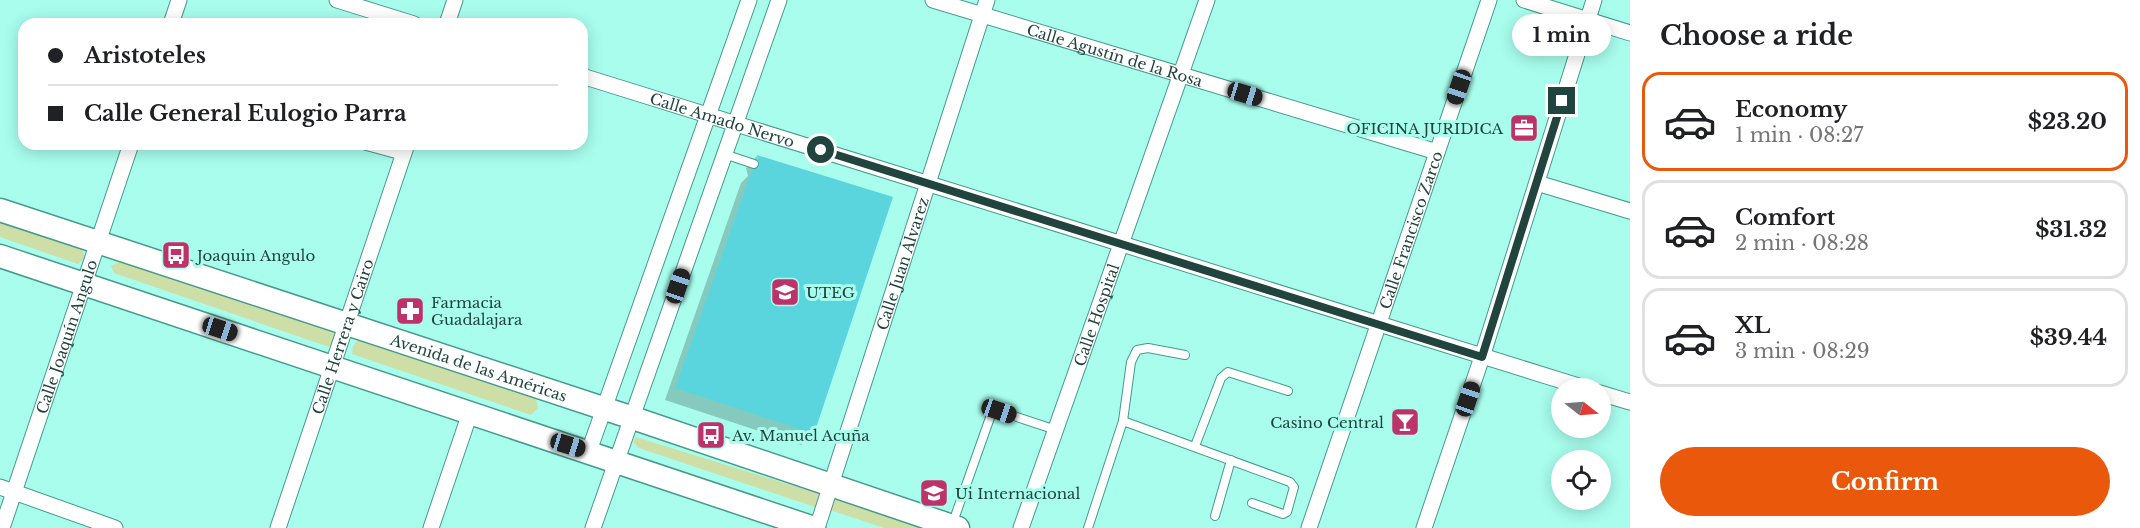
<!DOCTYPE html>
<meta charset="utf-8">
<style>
:root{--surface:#fff;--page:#f2f2f2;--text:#202124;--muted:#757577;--line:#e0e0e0;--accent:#ea580c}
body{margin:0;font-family:"Libre Baskerville",serif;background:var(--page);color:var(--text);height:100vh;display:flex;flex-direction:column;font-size:22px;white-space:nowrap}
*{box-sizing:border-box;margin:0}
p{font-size:20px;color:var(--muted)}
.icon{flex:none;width:33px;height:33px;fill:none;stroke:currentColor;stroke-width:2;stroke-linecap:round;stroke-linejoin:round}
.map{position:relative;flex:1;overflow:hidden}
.details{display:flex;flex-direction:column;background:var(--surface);width:510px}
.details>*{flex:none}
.banner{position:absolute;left:18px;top:18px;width:570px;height:132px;border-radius:18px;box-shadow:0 3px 15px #0003;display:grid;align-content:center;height:132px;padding:0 30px;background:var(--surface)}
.needle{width:39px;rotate:107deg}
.fabs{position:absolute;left:1551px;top:378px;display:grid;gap:12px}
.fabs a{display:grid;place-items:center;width:60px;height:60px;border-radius:50%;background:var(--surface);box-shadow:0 3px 15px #0003;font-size:30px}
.end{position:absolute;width:27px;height:27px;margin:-14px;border:8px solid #21443e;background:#fff;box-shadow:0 0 0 3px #fff}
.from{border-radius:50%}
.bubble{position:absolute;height:42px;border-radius:21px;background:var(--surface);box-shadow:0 3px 15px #0003;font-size:20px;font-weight:800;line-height:42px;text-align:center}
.car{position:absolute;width:18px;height:36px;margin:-18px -9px;border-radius:8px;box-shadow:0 0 4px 2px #0007;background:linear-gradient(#222 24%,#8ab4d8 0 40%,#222 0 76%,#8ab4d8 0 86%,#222 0)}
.banner b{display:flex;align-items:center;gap:21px;height:57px;font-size:22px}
.banner b+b{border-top:2px solid var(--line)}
.banner i{width:15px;height:15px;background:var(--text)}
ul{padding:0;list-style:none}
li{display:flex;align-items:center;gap:18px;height:99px;margin:0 12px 9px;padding:0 18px;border:3px solid var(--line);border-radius:18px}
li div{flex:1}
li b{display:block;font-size:22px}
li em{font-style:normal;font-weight:800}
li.current{border-color:var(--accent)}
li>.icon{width:54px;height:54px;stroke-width:1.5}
h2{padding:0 30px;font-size:27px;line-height:72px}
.cta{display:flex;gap:12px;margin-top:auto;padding:12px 30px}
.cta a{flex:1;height:69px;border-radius:36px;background:var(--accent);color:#fff;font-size:24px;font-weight:800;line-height:69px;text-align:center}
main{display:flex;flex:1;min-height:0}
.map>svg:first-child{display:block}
.green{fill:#cedea7}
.shadow{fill:#0003}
.building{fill:#5bd5dd}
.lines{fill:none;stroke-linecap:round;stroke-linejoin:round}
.lane-casing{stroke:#459a8c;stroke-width:10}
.street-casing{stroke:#459a8c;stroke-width:17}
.secondary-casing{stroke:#459a8c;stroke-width:25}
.lane{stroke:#fff;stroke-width:8}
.street{stroke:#fff;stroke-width:15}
.secondary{stroke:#fff;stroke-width:22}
.route{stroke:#21443e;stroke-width:8}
.labels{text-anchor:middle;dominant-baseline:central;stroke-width:6;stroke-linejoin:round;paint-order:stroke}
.street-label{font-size:15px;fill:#21443e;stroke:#a8fded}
.poi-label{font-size:15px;fill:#21443e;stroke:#a8fded;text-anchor:start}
</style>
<main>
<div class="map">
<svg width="1630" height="528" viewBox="0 0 1630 528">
<rect width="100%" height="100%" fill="#a8fded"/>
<g class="green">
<polygon points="0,221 82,249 85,258 78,264 0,237"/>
<polygon points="121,261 333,331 336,341 329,347 114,273 111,266"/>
<polygon points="358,340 536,399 538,408 531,415 352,354 353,346"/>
<polygon points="636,437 820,494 818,508 639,448 633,442"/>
<polygon points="833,495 930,528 884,528 827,509"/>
</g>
<polygon class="shadow" points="757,156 813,434 801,445 665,400 741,183 748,176 746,168"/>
<polygon class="building" points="757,155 893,197 814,434 675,388 752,170 759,166"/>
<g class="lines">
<g class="lane-casing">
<g id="lane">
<polyline points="359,144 403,156"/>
<polyline points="724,154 754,164"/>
<polyline points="1123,421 1131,362 1137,350 1148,348 1185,355"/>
<polyline points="1195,446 1221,378 1228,372 1288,391"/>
<polyline points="1215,516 1231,460"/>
<polyline points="952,525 992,412 999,411 1056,430"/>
<polyline points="1088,528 1123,421 1290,482 1294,487 1287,512 1283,514 1252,503"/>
</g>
</g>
<g class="street-casing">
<g id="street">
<polyline points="337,0 414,24"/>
<path id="s1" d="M 933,0 L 1437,152"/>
<polyline points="1524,0 1630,33"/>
<polyline points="171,24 179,0"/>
<polyline points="447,24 455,0"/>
<path id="s2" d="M 582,76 L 1585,388"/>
<polyline points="1537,183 1630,211"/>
<polyline points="1600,393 1630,402"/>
<polyline points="589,451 749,0"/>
<polyline points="0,487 115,528"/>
<path id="s3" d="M 2,528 L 131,144"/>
<path id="s4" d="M 278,528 L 407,144"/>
<polyline points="431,528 470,413"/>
<polyline points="593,528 779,0"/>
<path id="s5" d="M 817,528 L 987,0"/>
<path id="s6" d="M 1021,528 L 1207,0"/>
<path id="s7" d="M 1309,528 L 1489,0"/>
<polyline points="1424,528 1482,357 1594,0"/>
</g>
</g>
<g class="secondary-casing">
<g id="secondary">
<path id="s8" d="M 0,210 L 633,418 L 958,528"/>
<polyline points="0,256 814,528"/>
</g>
</g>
<use href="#lane" class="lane"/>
<use href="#street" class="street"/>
<use href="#secondary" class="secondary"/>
</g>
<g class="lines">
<polyline class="route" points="821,150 1482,357 1562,101"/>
</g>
<defs>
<g id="office-square" transform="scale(1.5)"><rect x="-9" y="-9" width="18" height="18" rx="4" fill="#bd3269" stroke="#a8fded"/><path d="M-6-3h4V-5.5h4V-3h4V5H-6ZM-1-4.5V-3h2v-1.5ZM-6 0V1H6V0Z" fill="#fff"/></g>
<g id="bus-square" transform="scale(1.5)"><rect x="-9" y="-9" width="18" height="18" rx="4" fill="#bd3269" stroke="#a8fded"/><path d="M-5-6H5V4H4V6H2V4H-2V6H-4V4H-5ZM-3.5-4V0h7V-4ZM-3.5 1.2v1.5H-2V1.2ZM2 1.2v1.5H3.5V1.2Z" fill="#fff"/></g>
<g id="university-square" transform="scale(1.5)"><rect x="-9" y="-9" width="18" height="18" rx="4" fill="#bd3269" stroke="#a8fded"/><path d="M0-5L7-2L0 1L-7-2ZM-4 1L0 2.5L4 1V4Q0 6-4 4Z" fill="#fff"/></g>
<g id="pharmacy-square" transform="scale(1.5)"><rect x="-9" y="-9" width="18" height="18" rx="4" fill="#bd3269" stroke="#a8fded"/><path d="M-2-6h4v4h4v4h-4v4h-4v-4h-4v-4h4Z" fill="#fff"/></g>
<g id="bar-square" transform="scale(1.5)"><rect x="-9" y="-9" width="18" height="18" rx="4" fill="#bd3269" stroke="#a8fded"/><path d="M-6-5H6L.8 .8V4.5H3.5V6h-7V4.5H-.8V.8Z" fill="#fff"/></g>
</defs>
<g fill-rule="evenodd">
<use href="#office-square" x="1524" y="128"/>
<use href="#bus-square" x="176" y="255"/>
<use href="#university-square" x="785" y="292"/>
<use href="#pharmacy-square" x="410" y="311"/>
<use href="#bar-square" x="1405" y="422"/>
<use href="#bus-square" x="711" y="435"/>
<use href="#university-square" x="934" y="493"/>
</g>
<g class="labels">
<g class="street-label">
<text stroke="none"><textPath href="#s1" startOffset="190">Calle Agustín de la Rosa</textPath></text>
<text stroke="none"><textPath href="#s2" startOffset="147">Calle Amado Nervo</textPath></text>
<text stroke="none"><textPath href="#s7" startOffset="315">Calle Francisco Zarco</textPath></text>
<text stroke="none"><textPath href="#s5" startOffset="278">Calle Juan Álvarez</textPath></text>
<text stroke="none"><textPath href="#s6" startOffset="226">Calle Hospital</textPath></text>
<text stroke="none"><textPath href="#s3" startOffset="202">Calle Joaquín Angulo</textPath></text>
<text stroke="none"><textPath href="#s4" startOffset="202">Calle Herrera y Cairo</textPath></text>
<text stroke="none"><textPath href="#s8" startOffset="504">Avenida de las Américas</textPath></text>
</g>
<g class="poi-label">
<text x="1503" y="128" text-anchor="end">OFICINA JURIDICA</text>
<text x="197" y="255">Joaquin Angulo</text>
<text x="806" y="292">UTEG</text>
<text x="431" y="302">Farmacia<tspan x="431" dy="17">Guadalajara</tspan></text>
<text x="1384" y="422" text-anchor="end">Casino Central</text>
<text x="732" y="435">Av. Manuel Acuña</text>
<text x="955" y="493">Ui Internacional</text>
</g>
</g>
</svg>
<div class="fabs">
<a><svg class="needle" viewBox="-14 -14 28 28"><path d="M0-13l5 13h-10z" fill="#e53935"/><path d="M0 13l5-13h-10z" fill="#757577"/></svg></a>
<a><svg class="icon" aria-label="locate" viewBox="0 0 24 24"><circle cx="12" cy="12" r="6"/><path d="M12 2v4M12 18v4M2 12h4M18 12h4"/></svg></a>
</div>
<i class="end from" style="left:821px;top:150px"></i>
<i class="end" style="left:1562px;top:101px"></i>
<div class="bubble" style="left:1512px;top:14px;width:99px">1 min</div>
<i class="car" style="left:1459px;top:87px;rotate:199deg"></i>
<i class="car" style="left:1245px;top:94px;rotate:107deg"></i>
<i class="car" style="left:678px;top:286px;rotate:19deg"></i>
<i class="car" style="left:220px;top:329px;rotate:108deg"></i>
<i class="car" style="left:1468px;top:399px;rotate:19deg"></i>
<i class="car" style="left:999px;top:411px;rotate:109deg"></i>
<i class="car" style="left:568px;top:445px;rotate:107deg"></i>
<div class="banner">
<b><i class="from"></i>Aristoteles</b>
<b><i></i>Calle General Eulogio Parra</b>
</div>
</div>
<section class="details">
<h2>Choose a ride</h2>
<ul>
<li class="current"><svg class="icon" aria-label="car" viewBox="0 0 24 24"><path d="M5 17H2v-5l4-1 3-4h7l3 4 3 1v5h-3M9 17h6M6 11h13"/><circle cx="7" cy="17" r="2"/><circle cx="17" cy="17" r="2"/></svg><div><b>Economy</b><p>1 min · 08:27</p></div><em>$23.20</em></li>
<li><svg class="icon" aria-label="car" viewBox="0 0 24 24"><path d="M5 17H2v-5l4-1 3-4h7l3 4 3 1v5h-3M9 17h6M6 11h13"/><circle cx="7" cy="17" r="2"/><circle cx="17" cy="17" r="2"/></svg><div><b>Comfort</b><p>2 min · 08:28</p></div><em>$31.32</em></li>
<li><svg class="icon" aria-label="car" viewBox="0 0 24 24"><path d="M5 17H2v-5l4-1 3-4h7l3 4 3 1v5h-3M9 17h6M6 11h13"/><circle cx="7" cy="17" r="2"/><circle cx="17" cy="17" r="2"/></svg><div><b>XL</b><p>3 min · 08:29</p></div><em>$39.44</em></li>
</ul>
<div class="cta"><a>Confirm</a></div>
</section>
</main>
